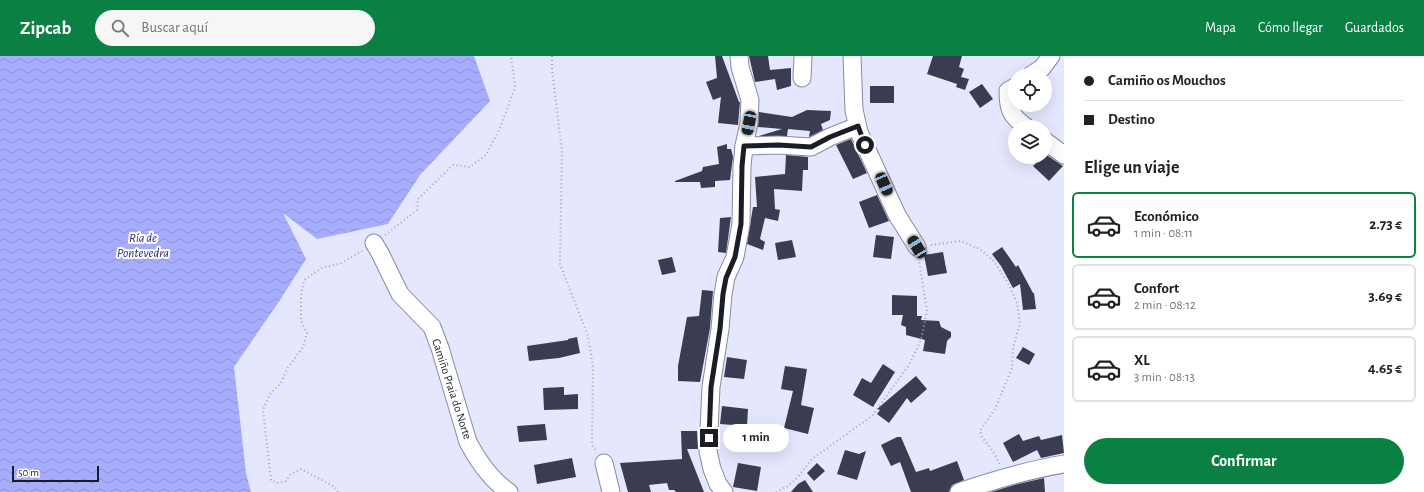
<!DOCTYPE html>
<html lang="es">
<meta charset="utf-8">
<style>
:root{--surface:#fff;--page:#f6f6f6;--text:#222;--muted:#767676;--line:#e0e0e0;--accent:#0b8043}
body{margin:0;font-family:"Alegreya Sans",sans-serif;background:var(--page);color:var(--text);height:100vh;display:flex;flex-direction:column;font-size:15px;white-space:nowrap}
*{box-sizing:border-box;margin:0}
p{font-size:13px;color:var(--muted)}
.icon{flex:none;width:22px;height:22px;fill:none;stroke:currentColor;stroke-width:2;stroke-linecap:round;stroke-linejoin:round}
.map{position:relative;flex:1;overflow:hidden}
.details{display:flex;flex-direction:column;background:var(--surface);width:360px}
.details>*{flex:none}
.top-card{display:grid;align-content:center;height:88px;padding:0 20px;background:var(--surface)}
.fabs{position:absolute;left:1008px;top:12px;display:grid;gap:8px}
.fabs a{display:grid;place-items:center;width:44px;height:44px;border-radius:50%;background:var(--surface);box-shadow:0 4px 16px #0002;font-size:20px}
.scale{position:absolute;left:12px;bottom:10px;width:87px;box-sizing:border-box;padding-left:4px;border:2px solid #1b1c26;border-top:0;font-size:11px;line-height:14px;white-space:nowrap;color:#1b1c26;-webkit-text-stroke:3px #fff;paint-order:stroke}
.end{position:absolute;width:18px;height:18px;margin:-9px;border:5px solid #1b1c26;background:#fff;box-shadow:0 0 0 2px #fff}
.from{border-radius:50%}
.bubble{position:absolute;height:28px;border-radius:14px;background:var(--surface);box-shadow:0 4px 16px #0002;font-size:13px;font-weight:700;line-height:28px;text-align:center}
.car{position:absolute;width:12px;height:24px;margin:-12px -6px;border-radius:5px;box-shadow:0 0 3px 1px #0007;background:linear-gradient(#222 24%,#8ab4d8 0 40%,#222 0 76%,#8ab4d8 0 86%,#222 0)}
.top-card b{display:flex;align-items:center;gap:14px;height:38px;font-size:15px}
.top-card b+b{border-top:1px solid var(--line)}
.top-card i{width:10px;height:10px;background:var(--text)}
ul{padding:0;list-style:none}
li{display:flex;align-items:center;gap:12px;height:66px;margin:0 8px 6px;padding:0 12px;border:2px solid var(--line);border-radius:6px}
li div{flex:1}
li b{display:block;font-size:15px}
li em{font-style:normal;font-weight:700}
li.current{border-color:var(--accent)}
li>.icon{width:36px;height:36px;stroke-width:1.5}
h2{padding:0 20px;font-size:18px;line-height:48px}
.cta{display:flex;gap:8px;margin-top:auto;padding:8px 20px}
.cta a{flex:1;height:46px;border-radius:24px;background:var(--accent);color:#fff;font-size:16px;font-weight:700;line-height:46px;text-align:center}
header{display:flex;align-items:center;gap:24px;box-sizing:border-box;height:56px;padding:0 20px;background:var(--accent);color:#fff}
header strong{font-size:19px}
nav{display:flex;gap:22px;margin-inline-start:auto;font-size:14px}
.search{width:280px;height:36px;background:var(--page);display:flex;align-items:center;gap:10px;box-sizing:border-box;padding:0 14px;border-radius:22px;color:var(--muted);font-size:15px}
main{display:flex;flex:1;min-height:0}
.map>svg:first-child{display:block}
.water{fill:url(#water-waves)}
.building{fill:#3a3c51}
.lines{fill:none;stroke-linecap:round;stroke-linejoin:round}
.minor-casing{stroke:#878aa3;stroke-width:19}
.path{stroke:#a3a5b7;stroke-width:2;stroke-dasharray:1 3;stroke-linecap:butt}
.minor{stroke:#fff;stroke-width:17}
.route{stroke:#1b1c26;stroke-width:5}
.labels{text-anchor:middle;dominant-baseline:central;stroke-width:4;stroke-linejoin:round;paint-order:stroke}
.street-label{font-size:12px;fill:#1b1c26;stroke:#fff}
.water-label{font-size:13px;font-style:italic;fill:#2f2881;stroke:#fff}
</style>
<header>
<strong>Zipcab</strong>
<div class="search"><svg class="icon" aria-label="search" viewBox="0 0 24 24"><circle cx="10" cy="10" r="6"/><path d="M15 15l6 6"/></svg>Buscar aquí</div>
<nav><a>Mapa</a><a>Cómo llegar</a><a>Guardados</a></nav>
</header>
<main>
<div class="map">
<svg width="1064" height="436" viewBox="0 0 1064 436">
<defs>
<pattern id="water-waves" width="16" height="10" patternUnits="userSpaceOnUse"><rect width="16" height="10" fill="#a5adfc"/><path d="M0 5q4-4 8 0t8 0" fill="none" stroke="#8d94d8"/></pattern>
</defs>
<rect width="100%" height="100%" fill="#e4e7fd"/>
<polygon class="water" points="0,0 474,0 490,45 420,119 388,168 317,183 283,157 306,203 280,244 234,311 246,417 251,436 0,436"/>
<g class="building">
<polygon points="715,0 722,0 739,46 740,46 738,69 718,67 721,41 713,44 706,26 717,22"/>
<polygon points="749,0 768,0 770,14 791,12 791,30 777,34 775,23 755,26"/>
<polygon points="933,0 962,0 959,11 964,13 961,21 969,23 965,34 956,31 957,28 927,18"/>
<polygon points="982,28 993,43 980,52 969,36"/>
<rect x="870" y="30" width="24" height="17"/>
<polygon points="807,54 831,55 830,64 821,68 823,74 809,81 810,75 788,73 787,80 759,80 782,73 758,71 759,56 792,61"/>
<polygon points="851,83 867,117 853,123 836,89"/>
<polygon points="727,88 727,93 731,93 733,101 730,124 715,125 715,131 701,132 700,126 675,126 675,125 702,115 703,111 719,108 717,91"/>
<polygon points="1045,98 1063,110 1049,125 1033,110 1042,101 1045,101"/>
<polygon points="786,99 808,101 808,114 803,114 802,135 774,133 775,153 780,154 778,165 765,162 760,183 765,186 763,194 747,188 753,151 757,151 755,121 785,118"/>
<polygon points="877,139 889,165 869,172 859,146"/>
<polygon points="731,161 726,197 718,196 720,162"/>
<polygon points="876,179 894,181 891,203 873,201"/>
<polygon points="792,184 796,201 778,204 775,187"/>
<polygon points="1002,191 1016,211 1018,209 1033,237 1034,237 1036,253 1023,254 1020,228 1013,232 1001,210 992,198"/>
<polygon points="943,196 947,217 928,220 924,199"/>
<polygon points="672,201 676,216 662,219 658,204"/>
<polygon points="702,234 713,235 710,272 700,326 678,325 678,310 687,261 699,260"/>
<polygon points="892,239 917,240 917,260 922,260 921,264 939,265 941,271 951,276 951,281 947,285 945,298 923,295 925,284 906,279 906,271 901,269 903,259 892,259"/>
<polygon points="577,281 580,297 559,302 529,305 527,290 568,284 568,283"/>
<polygon points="1023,291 1035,298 1029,309 1016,302"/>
<polygon points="727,301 747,304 744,323 724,321"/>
<polygon points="883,308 895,316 873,351 853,339 862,322 871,327"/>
<polygon points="785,310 807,313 801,349 814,352 808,378 784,372 793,335 781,333"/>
<polygon points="916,320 927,333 911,347 907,342 889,367 877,358 880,354 877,353"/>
<polygon points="564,331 564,339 578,338 578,353 544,354 543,332"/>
<polygon points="722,350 748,353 747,370 720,368"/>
<polygon points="545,368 547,384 519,386 517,370"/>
<polygon points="681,375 697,375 698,393 687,393 704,436 676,436 674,434 669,434 667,427 649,429 651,436 628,436 620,407 682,403"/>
<polygon points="1019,378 1023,385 1039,380 1041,384 1062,379 1064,397 1041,402 1037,394 1013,406 1003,387"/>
<polygon points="897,381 901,381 916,416 929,412 930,415 957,405 964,424 952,429 949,436 911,436 900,406 891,410 881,389"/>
<polygon points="845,394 859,398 866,395 857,424 837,418"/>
<polygon points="572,402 576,421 537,428 534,409"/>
<polygon points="738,407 761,411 757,435 733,431"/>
<polygon points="817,407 825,415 814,425 807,417"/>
<polygon points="1044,422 1045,436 991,436 1014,429"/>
<polygon points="805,424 813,436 791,436 798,428"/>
</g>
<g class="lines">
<g class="minor-casing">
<g id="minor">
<polyline points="852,0 854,54 859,76 897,159 917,191"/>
<polyline points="1031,19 1042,12 1051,0"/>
<polyline points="802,22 803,0"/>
<path d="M 1015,31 L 1008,35 C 1008,54 1011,60 1026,71"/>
<polyline points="1045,85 1064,99"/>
<polyline points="744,90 778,89 811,91 830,81 857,70"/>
<path d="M 374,187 L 380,197 L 400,238 L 432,271 L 440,292 L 468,386 C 478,405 491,424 509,436"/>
<polyline points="604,407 611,436"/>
<polyline points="724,436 718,428 712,413 708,395 711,331 720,273 723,238 726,221 735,201 741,168 742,110 744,90 749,67 750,44 740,11 739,0"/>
<path d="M 959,436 C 994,424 1028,414 1064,408"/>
</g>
</g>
<g class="path">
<polyline points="552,0 552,14 562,95 560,208 588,280 593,311 592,389 597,396"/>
<polyline points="385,179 417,154 418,143 453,109 470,111 486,99 500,72 515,31 511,0"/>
<polyline points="931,189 961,185 980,193 993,204 1008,227 1017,247 1020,267 1013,292 1012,312 995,353 980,375 982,381 994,397 1000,409"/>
<polyline points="338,436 335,431 301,413 291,418 286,425 277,427 271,424 263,354 270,338 281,327 287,313 303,291 307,277 301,265 301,240 304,224 322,212 341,207 362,195"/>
<polyline points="776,436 788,430 797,422 812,403 872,360 909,309 921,284 927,255 919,205"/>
</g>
<use href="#minor" class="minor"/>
</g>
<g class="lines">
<polyline class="route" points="709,382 711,331 720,273 723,238 726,222 735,201 741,168 742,110 744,90 778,89 811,91 830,81 858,70 865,89"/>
</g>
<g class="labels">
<g class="street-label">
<text transform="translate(452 333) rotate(72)">Camiño Praia do Norte</text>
</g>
<g class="water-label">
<text x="143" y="182">Ría de<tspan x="143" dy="15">Pontevedra</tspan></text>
</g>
</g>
</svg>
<div class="fabs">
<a><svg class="icon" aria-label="locate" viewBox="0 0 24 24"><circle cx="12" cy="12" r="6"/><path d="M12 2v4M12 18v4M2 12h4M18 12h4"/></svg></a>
<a><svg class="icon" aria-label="layers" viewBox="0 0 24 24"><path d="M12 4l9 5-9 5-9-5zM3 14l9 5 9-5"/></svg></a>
</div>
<div class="scale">50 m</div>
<i class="end from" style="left:865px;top:89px"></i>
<i class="end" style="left:709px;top:382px"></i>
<div class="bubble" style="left:723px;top:368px;width:66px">1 min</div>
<i class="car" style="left:749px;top:67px;rotate:191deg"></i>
<i class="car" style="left:884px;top:128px;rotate:156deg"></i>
<i class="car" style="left:917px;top:191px;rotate:329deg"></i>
</div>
<section class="details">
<div class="top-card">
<b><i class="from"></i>Camiño os Mouchos</b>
<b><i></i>Destino</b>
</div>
<h2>Elige un viaje</h2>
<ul>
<li class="current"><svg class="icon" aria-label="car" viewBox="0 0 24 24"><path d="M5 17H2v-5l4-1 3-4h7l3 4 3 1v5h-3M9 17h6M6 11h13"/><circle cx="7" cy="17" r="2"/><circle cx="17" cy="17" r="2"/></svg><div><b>Económico</b><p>1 min · 08:11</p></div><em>2.73 €</em></li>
<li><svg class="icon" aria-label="car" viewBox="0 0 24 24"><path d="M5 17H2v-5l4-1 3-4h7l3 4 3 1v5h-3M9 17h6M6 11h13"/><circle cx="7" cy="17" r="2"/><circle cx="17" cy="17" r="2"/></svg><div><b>Confort</b><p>2 min · 08:12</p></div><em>3.69 €</em></li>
<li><svg class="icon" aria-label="car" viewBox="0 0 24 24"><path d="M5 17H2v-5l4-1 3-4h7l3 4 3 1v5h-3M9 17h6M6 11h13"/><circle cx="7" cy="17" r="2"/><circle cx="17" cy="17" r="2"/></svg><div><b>XL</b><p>3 min · 08:13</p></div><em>4.65 €</em></li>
</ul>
<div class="cta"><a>Confirmar</a></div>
</section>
</main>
